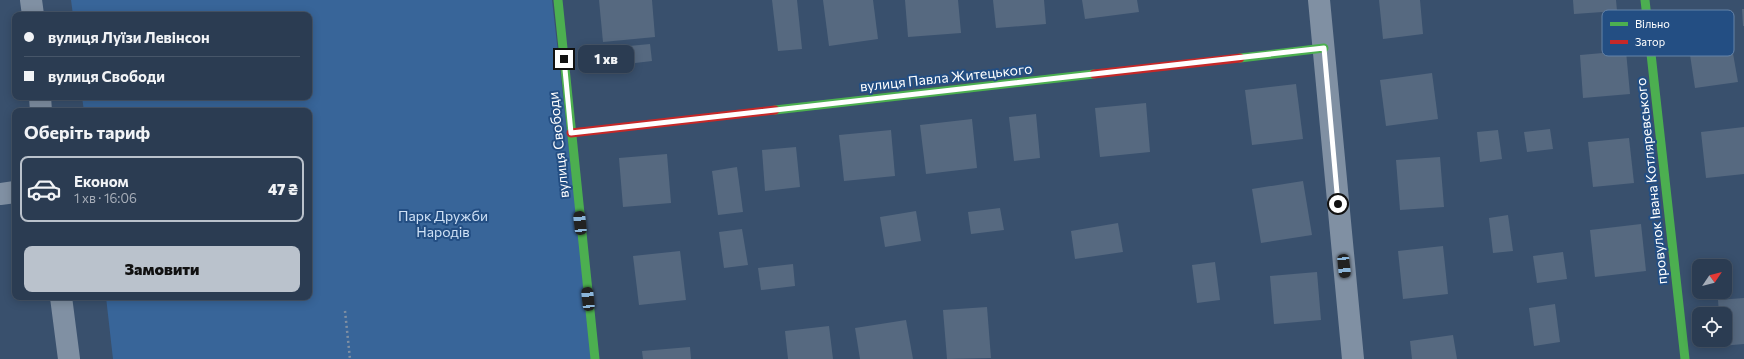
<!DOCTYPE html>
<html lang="uk">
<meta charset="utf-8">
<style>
:root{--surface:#2b3c52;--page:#37475c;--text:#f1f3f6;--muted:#a6adb8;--line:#475669;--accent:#bac2cc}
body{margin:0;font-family:Commissioner,sans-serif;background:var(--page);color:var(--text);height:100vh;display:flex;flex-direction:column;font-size:15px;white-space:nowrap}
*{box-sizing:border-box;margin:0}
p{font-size:13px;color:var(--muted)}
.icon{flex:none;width:22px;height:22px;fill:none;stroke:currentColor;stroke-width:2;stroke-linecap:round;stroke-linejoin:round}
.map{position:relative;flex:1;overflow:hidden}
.drawer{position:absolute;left:12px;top:108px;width:300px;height:192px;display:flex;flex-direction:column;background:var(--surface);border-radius:8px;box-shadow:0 2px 10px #0003,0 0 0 1px var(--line)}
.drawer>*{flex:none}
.banner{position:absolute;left:12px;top:12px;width:300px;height:88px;border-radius:8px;box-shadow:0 2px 10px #0003,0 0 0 1px var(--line);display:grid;align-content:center;height:88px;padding:0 12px;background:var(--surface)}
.needle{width:26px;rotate:55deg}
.controls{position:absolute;left:1692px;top:259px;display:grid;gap:8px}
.controls a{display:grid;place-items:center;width:40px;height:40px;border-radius:8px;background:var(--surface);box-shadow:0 2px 10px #0003,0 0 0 1px var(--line);font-size:20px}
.end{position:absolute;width:18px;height:18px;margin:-9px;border:5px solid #fff;background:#111;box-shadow:0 0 0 2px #111}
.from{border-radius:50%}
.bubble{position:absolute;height:28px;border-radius:8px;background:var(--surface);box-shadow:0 2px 10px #0003,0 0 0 1px var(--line);font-size:13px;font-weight:800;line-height:28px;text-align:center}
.car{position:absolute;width:12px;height:24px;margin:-12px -6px;border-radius:5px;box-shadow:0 0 3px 1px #0007;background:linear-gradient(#222 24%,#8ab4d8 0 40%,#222 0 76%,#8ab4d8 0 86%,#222 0)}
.banner b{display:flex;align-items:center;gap:14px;height:38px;font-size:15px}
.banner b+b{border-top:1px solid var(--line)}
.banner i{width:10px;height:10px;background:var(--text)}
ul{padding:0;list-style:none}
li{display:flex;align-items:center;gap:12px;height:66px;margin:0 8px 6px;padding:0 4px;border:2px solid transparent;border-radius:8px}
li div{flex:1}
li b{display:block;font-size:15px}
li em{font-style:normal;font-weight:800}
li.current{border-color:var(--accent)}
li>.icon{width:36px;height:36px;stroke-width:1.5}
h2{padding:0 12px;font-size:18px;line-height:48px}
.cta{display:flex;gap:8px;margin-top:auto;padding:8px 12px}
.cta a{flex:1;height:46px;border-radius:8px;background:var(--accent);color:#111;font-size:16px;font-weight:800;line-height:46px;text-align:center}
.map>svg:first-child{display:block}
.green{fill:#386599}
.building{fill:#566980}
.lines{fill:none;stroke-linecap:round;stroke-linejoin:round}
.path{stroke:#8090a3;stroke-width:2.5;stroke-dasharray:2 3;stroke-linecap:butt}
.street{stroke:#8090a3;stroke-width:22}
.fast{stroke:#4caf50;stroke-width:9}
.jam{stroke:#c62828;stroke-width:9}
.route{stroke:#fff;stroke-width:5}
.labels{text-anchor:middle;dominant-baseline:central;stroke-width:4;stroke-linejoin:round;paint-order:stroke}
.street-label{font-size:14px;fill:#fff;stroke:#234e83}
.park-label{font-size:14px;fill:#cfe1f6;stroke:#234e83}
.key{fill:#234e83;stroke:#6583a8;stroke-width:1}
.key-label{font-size:11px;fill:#fff}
</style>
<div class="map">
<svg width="1744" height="359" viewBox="0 0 1744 359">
<rect width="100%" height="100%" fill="#39506d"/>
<polygon class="green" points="71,0 552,0 593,359 113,359 106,297 309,297 309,111 84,111 82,97 309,97 309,15 73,15"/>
<g class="building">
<polygon points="599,0 652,0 655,37 603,42"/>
<polygon points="772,0 797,0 802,49 778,51"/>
<polygon points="823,0 873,0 878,39 829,46"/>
<polygon points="905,0 958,0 961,33 908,37"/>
<polygon points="993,0 1044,0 1046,24 996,28"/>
<polygon points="1082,0 1137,0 1139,12 1085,19"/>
<polygon points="1379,0 1420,0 1423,34 1383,39"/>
<polygon points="1573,0 1616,0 1617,11 1574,14"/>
<polygon points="1742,9 1744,9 1744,26 1743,26"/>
<polygon points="1731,42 1738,82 1695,88 1689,48"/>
<polygon points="650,44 652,61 610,66 608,48"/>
<polygon points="1626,51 1630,94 1583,98 1580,55"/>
<polygon points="1432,73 1438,119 1386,126 1380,80"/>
<polygon points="1296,84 1303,139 1252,145 1245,90"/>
<polygon points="1146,103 1150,152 1100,157 1095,108"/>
<polygon points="1036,114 1040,158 1014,161 1009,117"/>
<polygon points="972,119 977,168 926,174 920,125"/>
<polygon points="1744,127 1744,174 1706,178 1701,132"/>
<polygon points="1550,129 1553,149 1527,152 1524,132"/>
<polygon points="891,130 895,176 844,181 839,135"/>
<polygon points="1498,130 1502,159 1480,162 1477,132"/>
<polygon points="1629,138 1634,183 1593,187 1588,142"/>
<polygon points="796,147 800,187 765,191 762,150"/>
<polygon points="667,154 671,203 623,207 619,158"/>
<polygon points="1440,157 1444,207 1400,210 1396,160"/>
<polygon points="737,167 743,212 718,215 712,171"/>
<polygon points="1303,181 1312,235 1261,243 1252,189"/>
<polygon points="1000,208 1004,230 971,234 968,212"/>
<polygon points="916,211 921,241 885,247 880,217"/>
<polygon points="1508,215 1513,251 1493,253 1489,218"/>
<polygon points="1118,223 1123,252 1075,259 1071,231"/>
<polygon points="1641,224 1646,271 1595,277 1590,230"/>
<polygon points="742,229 748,265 724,268 719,232"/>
<polygon points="1443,246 1448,294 1403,299 1398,251"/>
<polygon points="680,251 686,300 639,305 633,256"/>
<polygon points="1563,252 1567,279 1537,283 1533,256"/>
<polygon points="1215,262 1220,300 1197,303 1192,265"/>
<polygon points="793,264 795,286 761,290 758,268"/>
<polygon points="1317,272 1321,320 1274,324 1270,276"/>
<polygon points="1744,298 1744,344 1721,346 1721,340 1725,340 1725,314 1719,314 1718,300"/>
<polygon points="1555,304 1560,342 1534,346 1529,308"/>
<polygon points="987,307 991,358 947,359 943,310"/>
<polygon points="906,320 913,359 860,359 855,328"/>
<polygon points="829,326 833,359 788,359 785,331"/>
<polygon points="1453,335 1457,359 1412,359 1410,341"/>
<polygon points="690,347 691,359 643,359 642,351"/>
</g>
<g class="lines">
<polyline class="path" points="345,311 350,359"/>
<g class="street">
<polyline points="31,0 33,15"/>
<polyline points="1319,0 1353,359"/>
<polyline points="40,97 41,111"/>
<polyline points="0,194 15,192"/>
<polyline points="61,297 69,359"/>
</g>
<g class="fast">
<polyline points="558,0 595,359"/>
<polyline points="1645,0 1685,359"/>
<polyline points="1240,58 1324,48"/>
<polyline points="775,110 1094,74"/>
</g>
<g class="jam">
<polyline points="1094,74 1240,58"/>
<polyline points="571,133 775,110"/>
</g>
</g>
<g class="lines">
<polyline class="route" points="564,59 571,133 1324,48 1338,204"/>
</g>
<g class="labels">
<g class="street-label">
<text transform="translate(946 77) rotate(-6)">вулиця Павла Житецького</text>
<text transform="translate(558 145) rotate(-96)">вулиця Свободи</text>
<text transform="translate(1651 181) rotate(-96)">провулок Івана Котляревського</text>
</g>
<g class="park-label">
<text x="443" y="215">Парк Дружби<tspan x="443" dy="16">Народів</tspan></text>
</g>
</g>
<rect x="1602" y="10" width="132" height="46" rx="6" class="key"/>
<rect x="1610" y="22" width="18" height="4" fill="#4caf50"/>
<rect x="1610" y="40" width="18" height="4" fill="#c62828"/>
<g class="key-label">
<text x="1635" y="28">Вільно</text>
<text x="1635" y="46">Затор</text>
</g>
</svg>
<div class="controls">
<a><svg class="needle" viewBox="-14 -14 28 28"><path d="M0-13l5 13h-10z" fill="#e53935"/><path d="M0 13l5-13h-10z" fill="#a6adb8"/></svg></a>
<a><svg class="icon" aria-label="locate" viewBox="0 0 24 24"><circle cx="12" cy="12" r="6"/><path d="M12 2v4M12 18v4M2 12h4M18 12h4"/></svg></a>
</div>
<i class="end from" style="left:1338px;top:204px"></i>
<i class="end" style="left:564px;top:59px"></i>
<div class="bubble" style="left:578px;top:45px;width:56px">1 хв</div>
<i class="car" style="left:580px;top:223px;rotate:354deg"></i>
<i class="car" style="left:1344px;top:266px;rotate:174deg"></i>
<i class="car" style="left:588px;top:299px;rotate:354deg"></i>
<div class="banner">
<b><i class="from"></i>вулиця Луїзи Левінсон</b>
<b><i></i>вулиця Свободи</b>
</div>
<section class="drawer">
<h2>Оберіть тариф</h2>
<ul>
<li class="current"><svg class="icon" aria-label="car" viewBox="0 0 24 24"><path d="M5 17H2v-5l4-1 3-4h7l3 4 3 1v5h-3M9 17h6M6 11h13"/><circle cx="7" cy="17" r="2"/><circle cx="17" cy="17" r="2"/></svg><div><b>Економ</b><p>1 хв · 16:06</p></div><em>47 ₴</em></li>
</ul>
<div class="cta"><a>Замовити</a></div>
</section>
</div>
